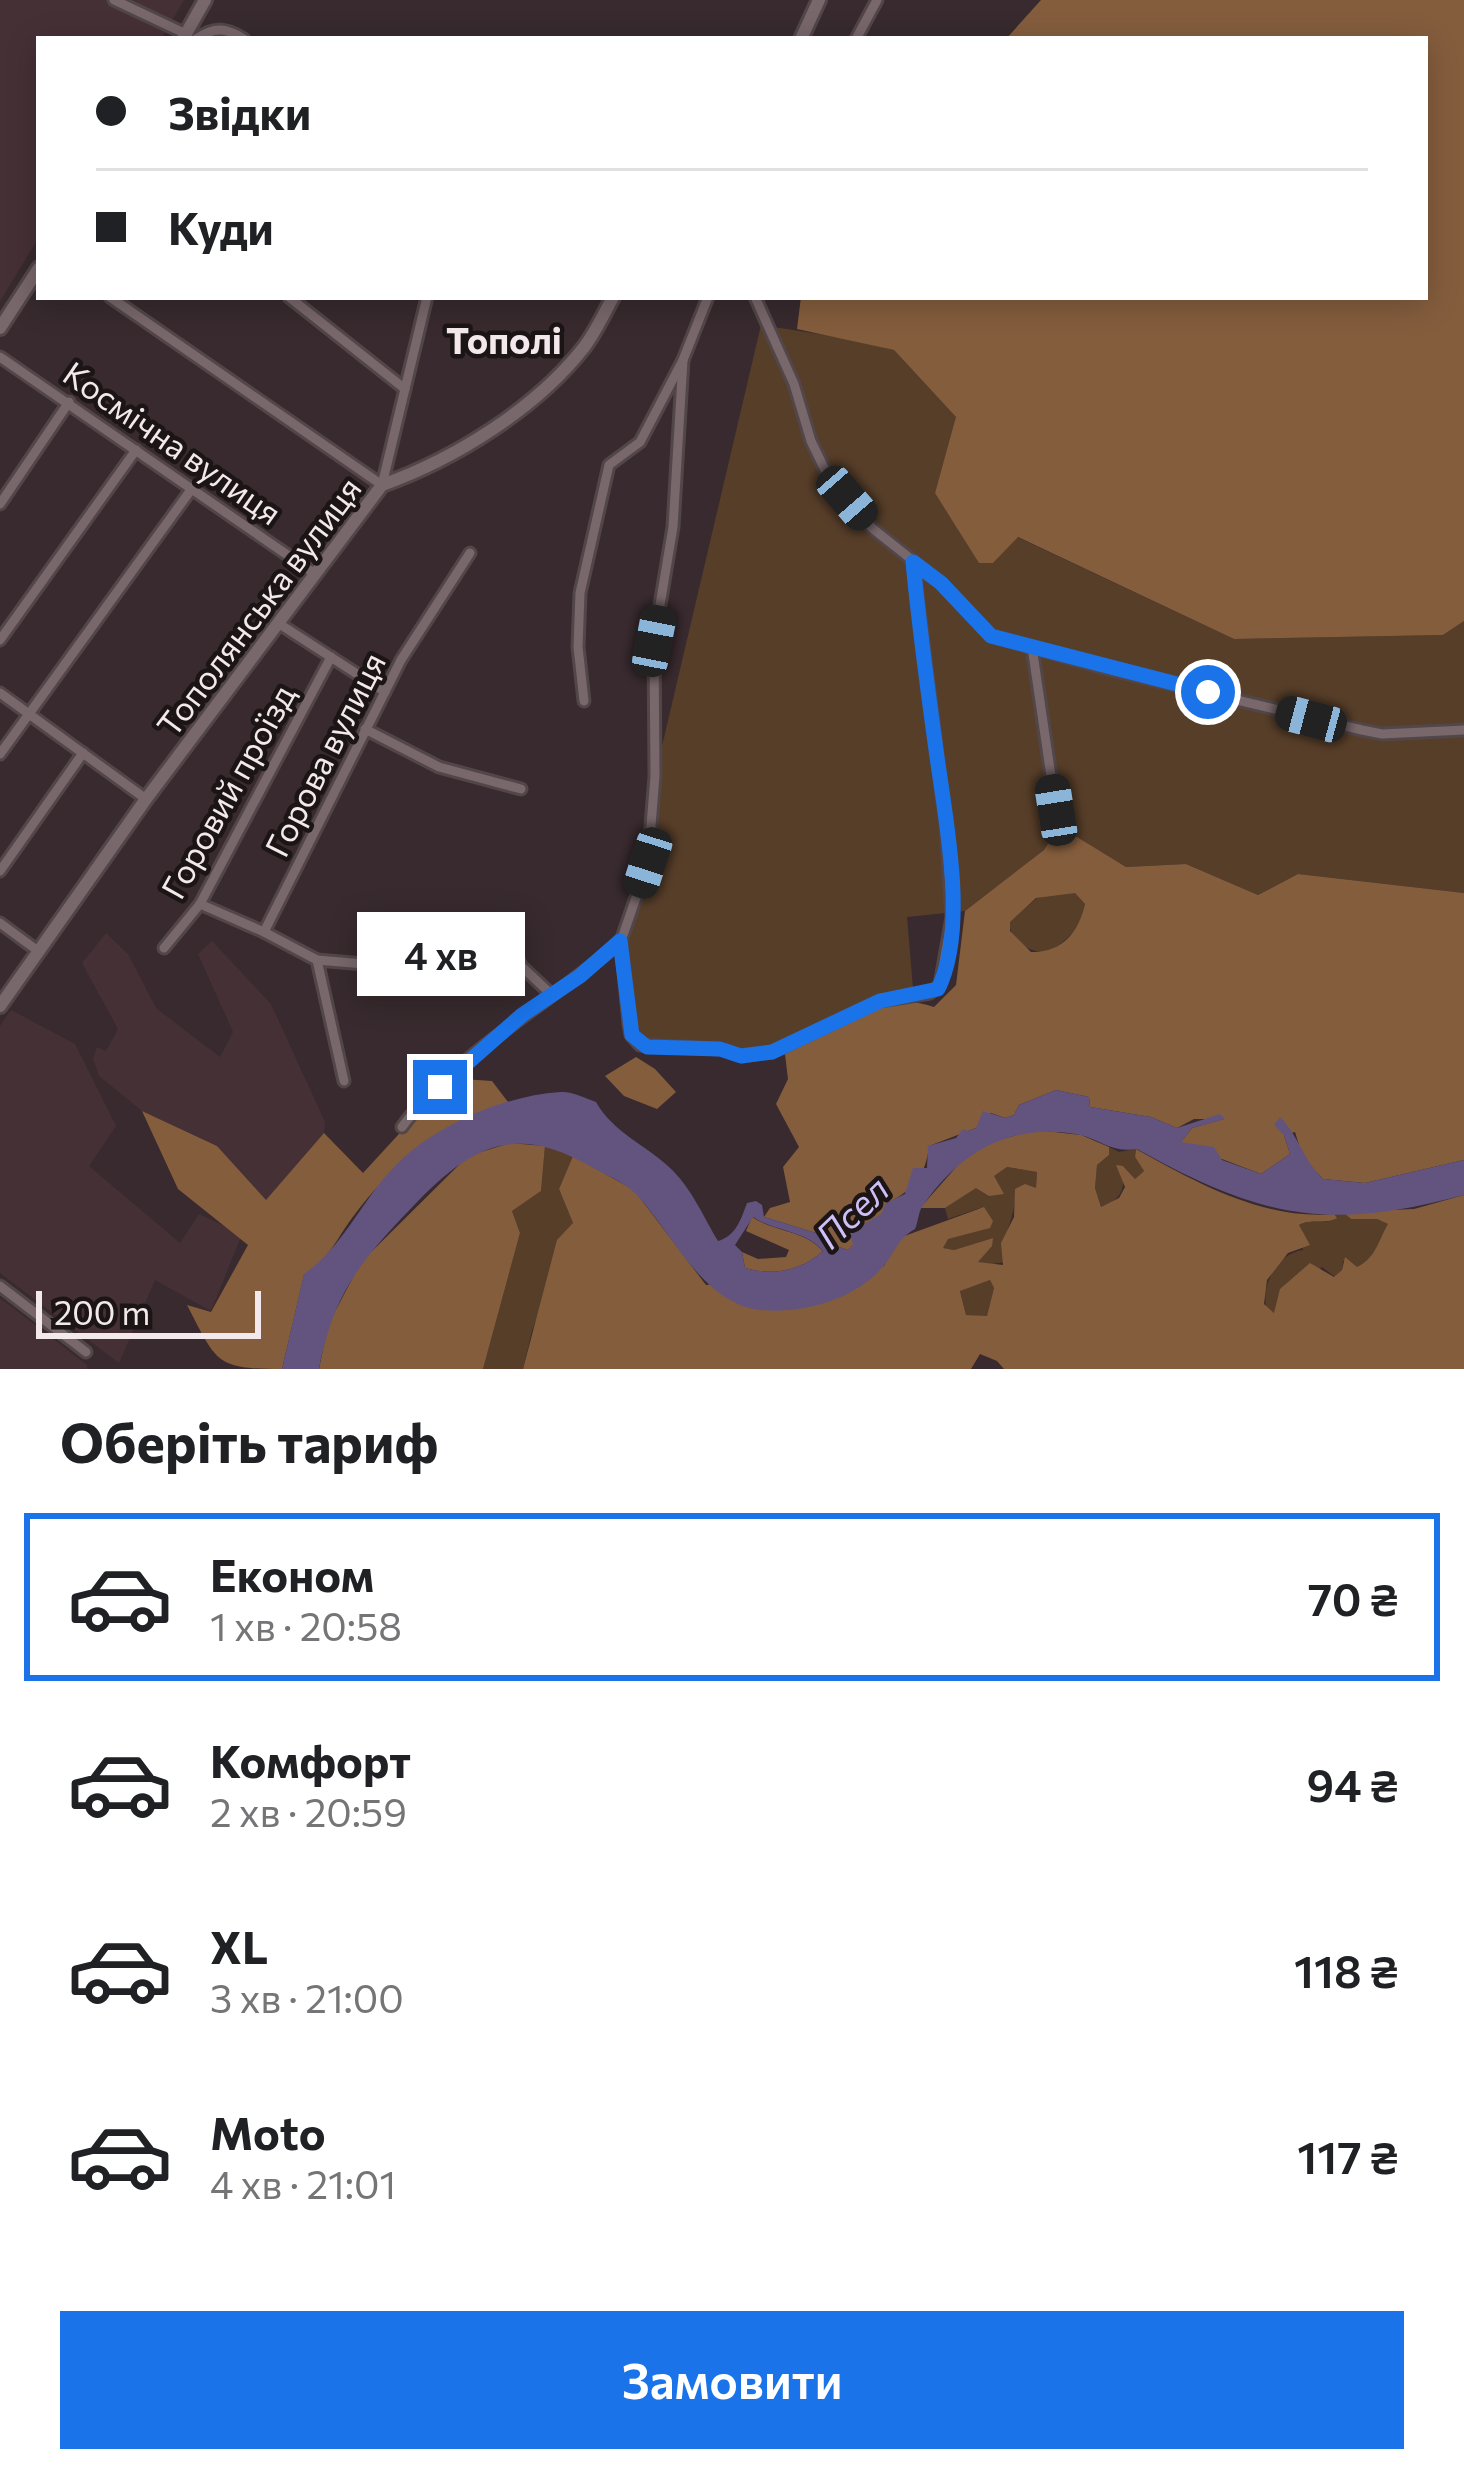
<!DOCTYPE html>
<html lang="uk">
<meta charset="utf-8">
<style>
:root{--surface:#fff;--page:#f2f2f2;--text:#202124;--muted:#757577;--line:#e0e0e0;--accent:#1a73e8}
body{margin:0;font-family:Commissioner,sans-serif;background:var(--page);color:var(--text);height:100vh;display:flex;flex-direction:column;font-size:45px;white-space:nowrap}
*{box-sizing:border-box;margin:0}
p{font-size:39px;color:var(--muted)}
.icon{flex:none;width:66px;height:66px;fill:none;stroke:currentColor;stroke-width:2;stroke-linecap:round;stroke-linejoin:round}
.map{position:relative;height:1369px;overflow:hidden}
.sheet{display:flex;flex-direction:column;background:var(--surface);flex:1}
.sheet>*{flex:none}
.top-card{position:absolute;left:36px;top:36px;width:1392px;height:264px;border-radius:0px;box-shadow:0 6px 30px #0003;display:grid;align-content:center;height:264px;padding:0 60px;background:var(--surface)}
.scale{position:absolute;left:36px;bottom:30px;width:225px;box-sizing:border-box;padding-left:12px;border:6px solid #f3e9ec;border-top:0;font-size:33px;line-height:42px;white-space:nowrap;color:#f3e9ec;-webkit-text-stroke:9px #1b1516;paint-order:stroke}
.end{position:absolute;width:54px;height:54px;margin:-27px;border:15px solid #1a73e8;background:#fff;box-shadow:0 0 0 6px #fff}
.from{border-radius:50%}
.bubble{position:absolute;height:84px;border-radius:0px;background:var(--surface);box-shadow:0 6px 30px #0003;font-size:39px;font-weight:600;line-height:84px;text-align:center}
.car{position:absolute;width:36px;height:72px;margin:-36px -18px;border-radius:15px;box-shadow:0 0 9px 3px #0007;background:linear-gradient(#222 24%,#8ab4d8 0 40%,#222 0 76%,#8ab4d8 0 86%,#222 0)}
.top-card b{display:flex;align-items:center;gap:42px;height:114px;font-size:45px}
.top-card b+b{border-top:3px solid var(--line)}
.top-card i{width:30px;height:30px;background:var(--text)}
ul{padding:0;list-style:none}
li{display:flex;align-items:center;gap:36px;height:168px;margin:0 24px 18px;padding:0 36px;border:6px solid transparent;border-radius:0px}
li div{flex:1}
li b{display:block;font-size:45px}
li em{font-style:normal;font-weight:600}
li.active{border-color:var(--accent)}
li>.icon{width:108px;height:108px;stroke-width:1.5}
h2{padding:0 60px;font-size:54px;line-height:144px}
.cta{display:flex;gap:24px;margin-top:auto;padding:24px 60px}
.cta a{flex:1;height:138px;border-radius:0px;background:var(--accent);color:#fff;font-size:48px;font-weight:600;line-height:138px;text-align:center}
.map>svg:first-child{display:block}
.built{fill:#453036}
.green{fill:#573e29}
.forest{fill:#845d3d;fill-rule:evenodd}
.water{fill:#62547f;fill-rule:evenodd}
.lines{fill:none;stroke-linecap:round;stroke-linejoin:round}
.street-casing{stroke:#524649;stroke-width:15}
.secondary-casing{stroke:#524649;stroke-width:18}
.street{stroke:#78676b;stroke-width:9}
.secondary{stroke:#78676b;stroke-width:12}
.route{stroke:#1a73e8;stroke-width:15}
.labels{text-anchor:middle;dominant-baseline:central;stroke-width:9;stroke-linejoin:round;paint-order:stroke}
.street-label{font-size:33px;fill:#f3e9ec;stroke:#1b1516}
.neighbourhood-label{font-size:36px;font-weight:bold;fill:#f3e9ec;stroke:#1b1516}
.water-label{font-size:36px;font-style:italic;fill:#cfbff6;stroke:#1b1516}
</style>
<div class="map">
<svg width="1464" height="1369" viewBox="0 0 1464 1369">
<rect width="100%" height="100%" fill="#382a2e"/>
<g class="built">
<polygon points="0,0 184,0 161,39 39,39 39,237 0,301"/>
<polygon points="106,933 128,954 156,1008 220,1057 233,1032 198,954 212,941 271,1004 325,1122 324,1133 266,1201 217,1146 142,1111 99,1076 93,1059 97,1047 106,1051 118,1029 82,963"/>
<polygon points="11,1010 75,1044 116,1126 89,1166 180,1243 199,1214 242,1234 211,1311 155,1280 119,1363 0,1273 0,1026"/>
<polygon points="0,1298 87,1365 87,1369 0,1369"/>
</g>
<g class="green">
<polygon points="761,325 846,338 894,350 957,418 935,493 993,563 1017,537 1234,639 1443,635 1464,621 1464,893 1298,874 1258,895 1186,864 1126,867 1059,827 1044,850 965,911 907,917 914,1000 784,1046 741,1056 635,1040 620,954 648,863 655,776"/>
<path d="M 1068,892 L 1075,893 L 1085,904 L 1081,926 L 1050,953 C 1030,952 1011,944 1009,922 L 1037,898 Z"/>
<polygon points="545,1146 573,1156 559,1189 573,1223 532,1331 523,1369 483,1369 520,1233 512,1211 541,1191"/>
<path d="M 1109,1147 L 1119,1152 L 1136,1149 L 1135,1157 L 1144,1171 L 1135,1179 L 1123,1166 C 1125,1187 1123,1200 1101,1207 L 1095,1188 L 1097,1165 L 1109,1155 Z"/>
<path d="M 1007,1167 L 1037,1172 L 1036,1188 L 1015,1189 C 1017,1219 1000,1234 1005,1262 L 985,1265 L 978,1262 L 993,1238 L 954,1250 L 942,1248 L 944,1241 L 980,1208 L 948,1219 L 945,1208 Z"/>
<path d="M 1343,1212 L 1351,1219 L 1377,1219 L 1388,1224 C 1380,1239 1375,1258 1357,1268 L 1343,1261 L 1342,1270 L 1335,1277 L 1322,1267 L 1275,1313 L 1267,1310 C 1260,1286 1276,1254 1303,1250 L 1299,1225 C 1311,1218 1325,1226 1336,1218 L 1334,1214 Z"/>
<polygon points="990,1280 994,1288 987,1317 966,1315 960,1290"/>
</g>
<g class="forest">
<polygon points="1041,0 1464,0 1464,621 1443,635 1234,639 1018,537 993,563 979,563 935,493 956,417 894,350 797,329 801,297 1425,297 1425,39 1006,39"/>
<path d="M 1059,826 L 1126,867 L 1186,864 L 1258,895 L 1298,874 L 1464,893 L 1464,1160 L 1365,1183 L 1323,1179 L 1303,1158 L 1295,1132 L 1284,1135 L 1290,1154 L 1261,1174 L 1180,1143 L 1192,1128 L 1224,1119 L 1194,1119 L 1177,1128 L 1151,1117 L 1090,1107 L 1089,1097 L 1056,1090 L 1019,1105 L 1014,1115 L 1005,1118 L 991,1113 L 976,1128 L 929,1146 C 926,1175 913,1191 887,1203 L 882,1214 L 850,1233 L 854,1244 L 848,1250 L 827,1243 L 816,1233 L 764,1217 L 770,1208 L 790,1202 L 783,1167 L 799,1147 L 776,1104 L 788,1079 L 784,1046 C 828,1019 882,988 934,1007 L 956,985 L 965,911 L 1044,850 ZM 1075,893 L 1085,904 C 1079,932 1062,953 1031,952 L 1010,931 L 1010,922 L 1036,898 Z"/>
<polygon points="636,1057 655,1069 676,1092 657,1109 624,1096 605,1076"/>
<path d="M 463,1079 L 492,1081 L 508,1102 C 436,1130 399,1156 352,1218 C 333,1244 333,1254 304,1275 L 282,1369 C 216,1369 217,1363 187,1305 L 211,1312 L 248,1245 L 178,1189 L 142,1111 L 217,1146 L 266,1200 L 324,1133 L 363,1173 L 421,1110 Z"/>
<path d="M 1036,1130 L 1081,1135 L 1109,1147 L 1109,1155 L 1097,1165 L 1095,1188 L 1101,1207 L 1119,1198 L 1125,1187 L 1116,1165 L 1123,1166 L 1135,1179 L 1144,1171 L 1135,1157 L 1136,1149 C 1197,1183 1263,1220 1334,1214 L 1337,1218 C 1325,1225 1311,1218 1299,1225 L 1310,1245 L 1288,1253 L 1267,1280 L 1264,1304 L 1274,1313 L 1280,1289 L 1310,1263 L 1334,1277 L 1342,1270 L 1345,1257 L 1357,1267 C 1376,1258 1379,1239 1388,1224 L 1377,1219 L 1351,1219 L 1343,1212 L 1414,1209 L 1464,1195 L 1464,1369 L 1004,1369 L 997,1361 L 980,1354 L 971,1369 L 523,1369 L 557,1240 L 573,1223 L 559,1189 L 573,1156 L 634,1190 L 706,1285 L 884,1266 L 899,1238 L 984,1207 L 993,1221 L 990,1228 L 948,1239 L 943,1248 L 954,1250 L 993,1238 L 992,1246 L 978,1262 L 1003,1265 L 1001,1243 L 1014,1217 L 1015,1189 L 1025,1184 L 1036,1188 L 1037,1172 L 1007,1167 L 994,1176 L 1004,1194 L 989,1196 L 976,1188 L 945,1208 L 920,1208 L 966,1156 L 987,1143 ZM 990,1280 L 994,1288 L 987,1316 L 966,1315 L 960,1291 Z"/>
<polygon points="510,1143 545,1146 541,1191 512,1211 520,1233 483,1369 319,1369 328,1325 361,1262 468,1156"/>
<path d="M 752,1217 C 775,1232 804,1230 823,1251 C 801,1271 773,1276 745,1268 L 742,1252 L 758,1259 L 786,1257 L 789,1250 L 746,1231 Z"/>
</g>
<path class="water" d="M 1056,1090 L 1089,1097 L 1090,1107 L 1151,1117 L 1177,1128 L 1220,1114 L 1225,1119 L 1192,1128 L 1181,1142 L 1214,1147 L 1222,1160 L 1261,1174 L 1290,1154 L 1284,1135 L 1274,1125 L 1280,1117 C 1300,1138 1302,1158 1323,1179 L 1365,1183 L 1464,1160 L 1464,1195 C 1327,1232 1259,1217 1137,1149 C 1109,1153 1100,1138 1075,1134 C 1011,1123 961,1151 924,1204 C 918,1211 919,1220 915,1229 C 898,1239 897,1248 886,1263 C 858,1299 804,1314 761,1310 C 704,1305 672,1233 637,1195 C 625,1182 605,1175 590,1166 C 518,1125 475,1143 420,1199 C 365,1256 334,1289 319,1369 L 282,1369 L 304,1274 C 345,1246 363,1196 400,1161 C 441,1123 504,1096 560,1092 C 572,1091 585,1098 596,1102 C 613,1132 644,1144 669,1167 C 691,1187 703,1216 718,1241 C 736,1236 741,1219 747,1203 L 756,1201 L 762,1205 L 764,1217 L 816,1233 L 827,1243 L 848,1250 L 853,1244 L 850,1233 L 881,1214 L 886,1203 L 905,1194 L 913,1168 L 927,1168 L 928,1146 L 956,1138 L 963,1129 L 968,1131 L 976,1128 L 983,1111 L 1005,1118 L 1014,1115 L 1019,1105 ZM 753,1217 C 775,1232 805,1230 823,1251 C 801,1271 773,1276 745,1268 L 742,1252 L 735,1245 Z"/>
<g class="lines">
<g class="street-casing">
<g id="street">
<polyline points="114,0 186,34"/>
<path d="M 196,39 C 214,27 225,27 244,39"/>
<polyline points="856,39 877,0"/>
<polyline points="110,297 382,485 427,297"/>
<polyline points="289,297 405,389"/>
<polyline points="755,297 794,384 811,441 827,474 872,528 941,583 991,636 1112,670 1362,730 1382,734 1464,730"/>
<polyline points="0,357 315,574"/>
<polyline points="683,360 673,527 654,641 655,776 648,863 621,941 629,1024 631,1035 640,1045 720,1049 741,1056 772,1052 879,1001 930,993 940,985 952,917 946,825 913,562"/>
<polyline points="0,504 69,402"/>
<polyline points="278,623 385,692"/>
<polyline points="0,640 136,450"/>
<polyline points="1032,647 1056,810"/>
<polyline points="0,693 146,799"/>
<polyline points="584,701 578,647 580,593 609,465 640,442 683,360 708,297"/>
<polyline points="365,729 439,767 521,789"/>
<polyline points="0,754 193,487"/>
<polyline points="0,871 83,753"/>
<polyline points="200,904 264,932"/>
<polyline points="0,923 38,951"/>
<polyline points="164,948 200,904 331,657"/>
<polyline points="515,953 521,966 552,995"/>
<polyline points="317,960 376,965"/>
<polyline points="344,1081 317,960 264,932 401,660 470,553"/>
<path d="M 402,1127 C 457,1052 552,1003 621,941"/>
<polyline points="0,1286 86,1352"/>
</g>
</g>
<g class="secondary-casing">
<g id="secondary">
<polyline points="183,39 205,0"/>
<polyline points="801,39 819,0"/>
<polyline points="0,328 39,268"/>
<path d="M 0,1006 L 146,799 L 382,485 C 455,459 537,408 585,346 C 596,331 604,314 613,297"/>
</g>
</g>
<use href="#street" class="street"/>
<use href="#secondary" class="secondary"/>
</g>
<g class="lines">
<path class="route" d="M 440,1087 L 522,1015 L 580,976 L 620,941 L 632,1035 L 647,1047 L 720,1049 L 741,1056 L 772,1052 L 880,1001 L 938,989 C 968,929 946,822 937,757 C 928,692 919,627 913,562 L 941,583 L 991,636 L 1208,692"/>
</g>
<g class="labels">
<g class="street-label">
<text transform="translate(173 442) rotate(35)">Космічна вулиця</text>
<text transform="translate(258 606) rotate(-53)">Тополянська вулиця</text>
<text transform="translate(324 754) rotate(-63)">Горова вулиця</text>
<text transform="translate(227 791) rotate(-61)">Горовий проїзд</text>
</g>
<g class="neighbourhood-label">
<text x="504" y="339">Тополі</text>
</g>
<g class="water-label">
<text transform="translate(851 1211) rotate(-44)">Псел</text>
</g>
</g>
</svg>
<div class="scale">200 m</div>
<i class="end from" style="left:1208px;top:692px"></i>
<i class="end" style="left:440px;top:1087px"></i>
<div class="bubble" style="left:357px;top:912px;width:168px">4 хв</div>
<i class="car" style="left:847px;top:498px;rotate:139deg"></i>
<i class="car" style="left:654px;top:641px;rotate:11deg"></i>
<i class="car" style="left:1311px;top:719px;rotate:285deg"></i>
<i class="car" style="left:1056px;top:810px;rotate:351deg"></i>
<i class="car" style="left:648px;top:863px;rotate:198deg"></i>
<div class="top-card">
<b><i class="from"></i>Звідки</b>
<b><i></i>Куди</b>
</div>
</div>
<section class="sheet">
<h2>Оберіть тариф</h2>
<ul>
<li class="active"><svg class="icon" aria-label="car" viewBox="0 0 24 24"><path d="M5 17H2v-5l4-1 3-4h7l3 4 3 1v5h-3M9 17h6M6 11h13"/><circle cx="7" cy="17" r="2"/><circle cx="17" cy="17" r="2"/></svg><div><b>Економ</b><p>1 хв · 20:58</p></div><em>70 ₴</em></li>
<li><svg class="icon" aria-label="car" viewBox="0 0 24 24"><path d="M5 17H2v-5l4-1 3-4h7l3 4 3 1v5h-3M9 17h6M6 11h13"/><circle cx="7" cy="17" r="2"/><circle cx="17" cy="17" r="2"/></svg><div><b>Комфорт</b><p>2 хв · 20:59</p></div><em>94 ₴</em></li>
<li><svg class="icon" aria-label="car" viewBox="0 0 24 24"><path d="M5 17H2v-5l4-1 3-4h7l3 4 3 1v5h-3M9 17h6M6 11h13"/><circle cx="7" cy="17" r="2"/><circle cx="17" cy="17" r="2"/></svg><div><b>XL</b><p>3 хв · 21:00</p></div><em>118 ₴</em></li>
<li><svg class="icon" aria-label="car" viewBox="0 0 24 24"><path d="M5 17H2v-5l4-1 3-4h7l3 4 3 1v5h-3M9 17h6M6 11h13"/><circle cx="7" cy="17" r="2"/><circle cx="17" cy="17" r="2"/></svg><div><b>Moto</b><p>4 хв · 21:01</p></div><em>117 ₴</em></li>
</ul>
<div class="cta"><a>Замовити</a></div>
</section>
